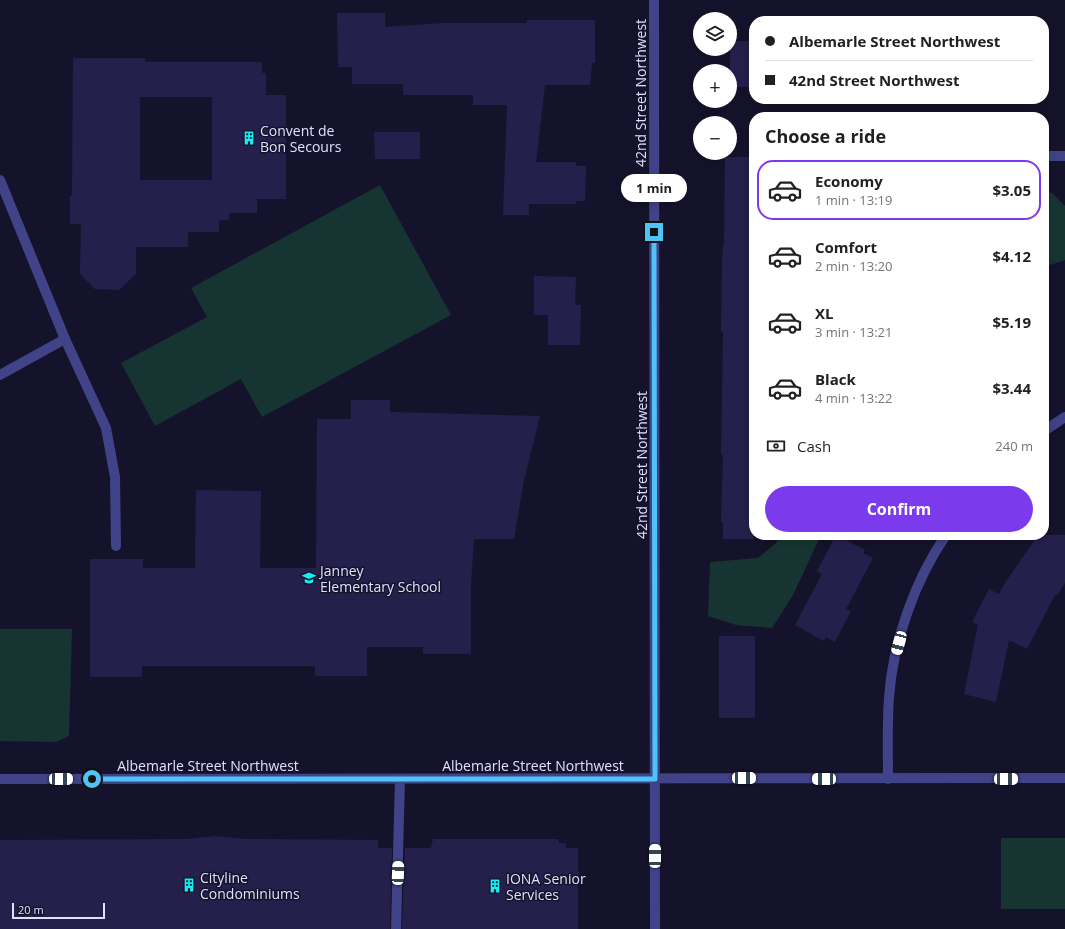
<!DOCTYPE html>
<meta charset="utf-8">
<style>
:root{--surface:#fff;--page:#f2f2f2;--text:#202124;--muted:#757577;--line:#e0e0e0;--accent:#7c3aed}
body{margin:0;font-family:"Open Sans",sans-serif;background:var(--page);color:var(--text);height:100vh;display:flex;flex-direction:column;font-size:15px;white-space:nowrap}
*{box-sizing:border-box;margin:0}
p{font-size:13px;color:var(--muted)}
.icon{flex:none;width:22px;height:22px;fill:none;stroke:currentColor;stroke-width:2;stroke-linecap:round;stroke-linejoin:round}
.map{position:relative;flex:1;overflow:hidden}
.side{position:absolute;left:749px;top:112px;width:300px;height:428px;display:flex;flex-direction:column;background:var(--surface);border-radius:16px;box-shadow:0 2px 10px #0003}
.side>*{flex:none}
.hud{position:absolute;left:749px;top:16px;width:300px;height:88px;border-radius:16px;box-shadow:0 2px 10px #0003;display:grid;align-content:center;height:88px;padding:0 16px;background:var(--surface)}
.tools{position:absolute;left:693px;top:12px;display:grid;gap:8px}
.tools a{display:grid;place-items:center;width:44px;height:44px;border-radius:50%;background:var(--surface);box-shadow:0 2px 10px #0003;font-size:20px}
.scale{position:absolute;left:12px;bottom:10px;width:93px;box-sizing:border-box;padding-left:4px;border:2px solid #e0dffd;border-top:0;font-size:11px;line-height:14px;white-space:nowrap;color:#e0dffd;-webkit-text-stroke:3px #15132b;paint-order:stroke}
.end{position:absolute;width:18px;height:18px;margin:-9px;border:5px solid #4fc3f7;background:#111;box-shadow:0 0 0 2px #111}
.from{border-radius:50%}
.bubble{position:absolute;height:28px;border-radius:14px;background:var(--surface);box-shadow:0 2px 10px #0003;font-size:13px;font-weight:700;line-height:28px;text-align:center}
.car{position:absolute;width:12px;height:24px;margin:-12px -6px;border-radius:5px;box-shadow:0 0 3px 1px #0007;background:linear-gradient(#fff 24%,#345 0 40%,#fff 0 76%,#345 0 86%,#fff 0)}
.hud b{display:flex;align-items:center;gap:14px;height:38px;font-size:15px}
.hud b+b{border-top:1px solid var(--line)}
.hud i{width:10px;height:10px;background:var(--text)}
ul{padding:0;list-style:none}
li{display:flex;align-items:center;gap:12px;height:60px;margin:0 8px 6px;padding:0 8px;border:2px solid transparent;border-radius:16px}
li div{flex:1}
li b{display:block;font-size:15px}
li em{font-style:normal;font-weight:700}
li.active{border-color:var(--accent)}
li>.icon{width:36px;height:36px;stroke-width:1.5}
h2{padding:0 16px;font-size:18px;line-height:48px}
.pay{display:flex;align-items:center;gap:10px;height:44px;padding:0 16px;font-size:15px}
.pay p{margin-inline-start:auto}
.action{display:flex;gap:8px;margin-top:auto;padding:8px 16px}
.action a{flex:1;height:46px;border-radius:24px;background:var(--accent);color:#fff;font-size:16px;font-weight:700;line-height:46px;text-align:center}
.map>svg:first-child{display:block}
.green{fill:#163532}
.building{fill:#25204b;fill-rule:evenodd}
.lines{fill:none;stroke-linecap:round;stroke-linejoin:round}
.service{stroke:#404388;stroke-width:10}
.minor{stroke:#404388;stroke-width:10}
.route{stroke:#4fc3f7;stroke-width:5}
.labels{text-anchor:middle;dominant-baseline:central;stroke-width:3;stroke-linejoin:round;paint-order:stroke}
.street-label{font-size:14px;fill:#e0dffd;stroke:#15132b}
.poi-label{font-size:14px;fill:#e0dffd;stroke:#15132b;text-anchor:start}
</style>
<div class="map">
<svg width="1065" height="929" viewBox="0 0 1065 929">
<rect width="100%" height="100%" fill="#15132b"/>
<g class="green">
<polygon points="380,185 451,315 262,417 241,379 155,426 121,363 207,317 191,288"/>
<polygon points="1044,192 1052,193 1065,206 1065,260 1044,267"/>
<polygon points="778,535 821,535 793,595 772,628 736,625 708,616 710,562 758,558 777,542"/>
<polygon points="0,629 72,629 69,736 56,742 0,741"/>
<rect x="1001" y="838" width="64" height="71"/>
</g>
<g class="building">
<polygon points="337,13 385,13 385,27 444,23 527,23 527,20 595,20 595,63 592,63 590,85 545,85 536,162 576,162 576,166 586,166 585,201 576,201 576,204 529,204 529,215 503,215 507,105 473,105 473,95 403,95 403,84 352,84 352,67 338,67"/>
<rect x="730" y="41" width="24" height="46"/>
<path d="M 73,58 L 145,58 L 145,62 L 262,62 L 262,73 L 266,73 L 266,95 L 286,95 L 286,199 L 257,199 L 257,213 L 229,213 L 229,220 L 219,220 L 219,232 L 188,232 L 188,247 L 136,247 L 136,274 L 119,290 L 95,289 L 80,274 L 81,224 L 70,224 L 70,196 L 72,196 ZM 140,97 L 212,97 L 212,180 L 140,180 Z"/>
<polygon points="374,132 420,132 420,159 375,159"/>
<polygon points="725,157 754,157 754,539 723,539 723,522 721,522 723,455 721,455 723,332 721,332 722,262 723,244 724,244"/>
<polygon points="534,276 576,277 575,305 581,305 580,345 548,345 548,315 534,315"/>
<polygon points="351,400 390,400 390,412 540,416 524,480 514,539 474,539 471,584 471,654 423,654 423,647 367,647 367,676 315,676 315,666 142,666 142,677 90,677 90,559 143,559 143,568 195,568 196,490 261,491 260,568 316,568 317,419 351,419"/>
<polygon points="836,535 865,550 863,553 873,558 846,609 851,611 835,642 826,637 824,641 795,625 822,574 817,571"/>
<polygon points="1038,535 1065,535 1065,583 1058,594 1055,595 1027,649 1009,640 996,702 964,694 978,625 972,622 989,589 999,594 1005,583"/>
<rect x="719" y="636" width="36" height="82"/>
<polygon points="215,836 244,839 378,840 378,848 392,848 390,929 0,929 0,840 188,839"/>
<polygon points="433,839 558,839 559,843 566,843 566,848 578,848 578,929 402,929 405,848 431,848"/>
</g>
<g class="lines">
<g class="service">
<polyline points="1044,156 1065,156"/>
<polyline points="0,180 65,339 106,428 115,477 116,546"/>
<polyline points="0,375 65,339"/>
</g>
<g class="minor">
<polyline points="654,0 655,929"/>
<polyline points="1044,431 1065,417"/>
<polyline points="0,779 1065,778"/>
<path d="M 888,779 C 888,752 887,724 889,697 C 893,642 915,580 946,535"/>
<polyline points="396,929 400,779"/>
</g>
</g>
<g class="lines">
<polyline class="route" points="92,779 655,779 654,232"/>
</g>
<defs>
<g id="building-bare" transform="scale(1.08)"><path d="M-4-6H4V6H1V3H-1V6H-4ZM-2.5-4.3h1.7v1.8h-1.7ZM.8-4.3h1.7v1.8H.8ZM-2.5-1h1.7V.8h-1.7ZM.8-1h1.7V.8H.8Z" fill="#14eef4" stroke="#15132b" stroke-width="2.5" paint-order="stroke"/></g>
<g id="school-bare" transform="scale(1.08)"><path d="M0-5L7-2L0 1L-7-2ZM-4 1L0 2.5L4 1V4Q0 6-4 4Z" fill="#14eef4" stroke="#15132b" stroke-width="2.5" paint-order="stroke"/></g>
</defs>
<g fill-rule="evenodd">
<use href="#building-bare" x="249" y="138"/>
<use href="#school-bare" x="309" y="578"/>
<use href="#building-bare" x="189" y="885"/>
<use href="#building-bare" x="495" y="886"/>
</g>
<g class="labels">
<g class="street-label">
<text transform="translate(640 93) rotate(-90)">42nd Street Northwest</text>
<text transform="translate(641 465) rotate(-90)">42nd Street Northwest</text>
<text x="208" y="765">Albemarle Street Northwest</text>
<text x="533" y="765">Albemarle Street Northwest</text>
</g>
<g class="poi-label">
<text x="260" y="130">Convent de<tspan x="260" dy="16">Bon Secours</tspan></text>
<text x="320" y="570">Janney<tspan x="320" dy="16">Elementary School</tspan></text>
<text x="200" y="877">Cityline<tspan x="200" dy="16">Condominiums</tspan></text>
<text x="506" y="878">IONA Senior<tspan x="506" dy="16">Services</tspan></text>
</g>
</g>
</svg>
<div class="tools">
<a><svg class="icon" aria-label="layers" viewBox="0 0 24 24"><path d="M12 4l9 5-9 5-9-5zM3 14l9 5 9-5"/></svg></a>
<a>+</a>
<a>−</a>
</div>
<div class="scale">20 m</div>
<i class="end from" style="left:92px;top:779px"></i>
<i class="end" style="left:654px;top:232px"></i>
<div class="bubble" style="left:621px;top:174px;width:66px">1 min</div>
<i class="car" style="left:899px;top:643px;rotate:195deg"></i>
<i class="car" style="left:744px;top:778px;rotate:90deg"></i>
<i class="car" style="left:61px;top:779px;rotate:90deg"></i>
<i class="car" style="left:824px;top:779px;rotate:270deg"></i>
<i class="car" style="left:1006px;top:779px;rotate:90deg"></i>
<i class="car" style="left:655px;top:856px;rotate:0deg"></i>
<i class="car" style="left:398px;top:873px;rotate:2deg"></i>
<div class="hud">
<b><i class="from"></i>Albemarle Street Northwest</b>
<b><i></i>42nd Street Northwest</b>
</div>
<section class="side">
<h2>Choose a ride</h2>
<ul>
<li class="active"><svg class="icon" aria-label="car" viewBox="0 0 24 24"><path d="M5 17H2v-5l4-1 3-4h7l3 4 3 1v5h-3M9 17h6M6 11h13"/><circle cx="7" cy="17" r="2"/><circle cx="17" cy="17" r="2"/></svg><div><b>Economy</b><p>1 min · 13:19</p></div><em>$3.05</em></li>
<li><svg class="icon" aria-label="car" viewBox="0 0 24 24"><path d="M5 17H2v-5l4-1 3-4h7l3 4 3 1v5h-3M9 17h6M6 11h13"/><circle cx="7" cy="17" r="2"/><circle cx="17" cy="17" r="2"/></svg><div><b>Comfort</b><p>2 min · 13:20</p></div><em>$4.12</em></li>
<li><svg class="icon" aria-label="car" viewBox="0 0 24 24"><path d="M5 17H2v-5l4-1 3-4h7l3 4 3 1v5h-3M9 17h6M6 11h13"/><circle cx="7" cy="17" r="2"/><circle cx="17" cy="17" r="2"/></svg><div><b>XL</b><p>3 min · 13:21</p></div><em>$5.19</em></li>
<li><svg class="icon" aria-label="car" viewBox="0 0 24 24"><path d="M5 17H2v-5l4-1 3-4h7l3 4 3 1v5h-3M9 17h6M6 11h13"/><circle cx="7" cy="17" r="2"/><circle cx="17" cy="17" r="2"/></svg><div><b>Black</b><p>4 min · 13:22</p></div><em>$3.44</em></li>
</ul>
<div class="pay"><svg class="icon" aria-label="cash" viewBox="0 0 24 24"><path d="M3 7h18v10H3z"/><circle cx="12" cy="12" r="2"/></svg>Cash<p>240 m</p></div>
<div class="action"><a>Confirm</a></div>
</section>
</div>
